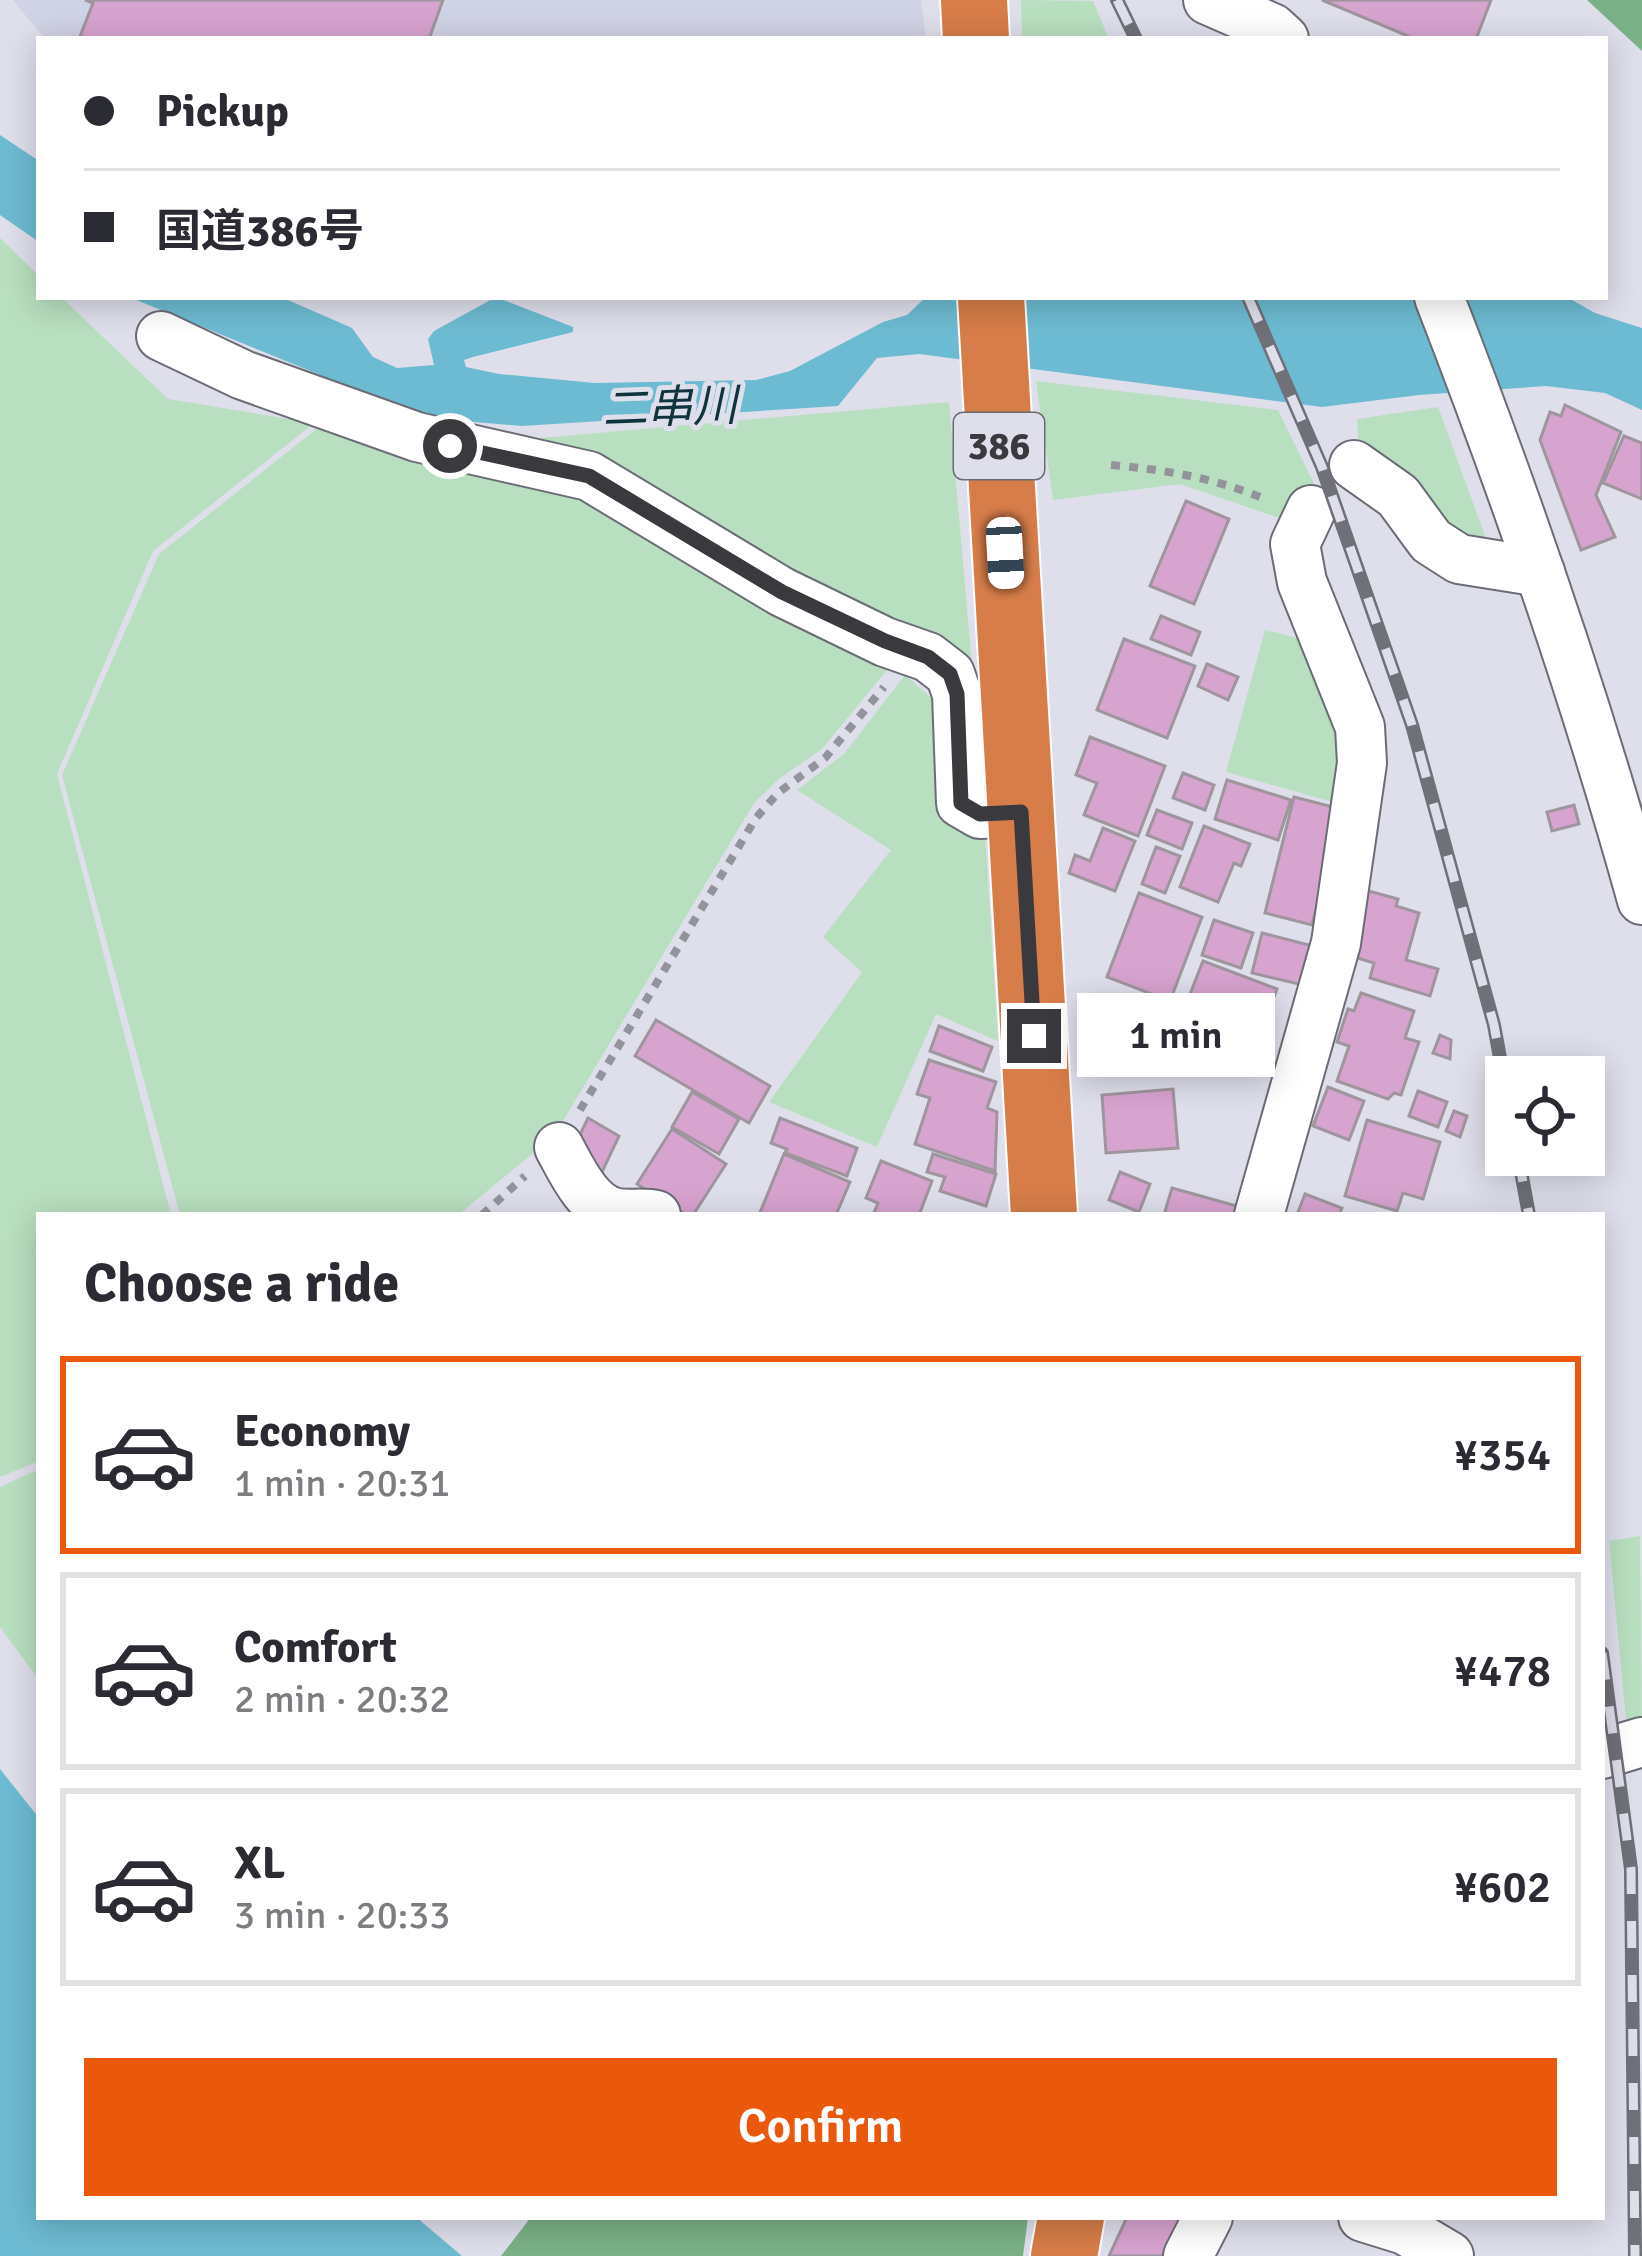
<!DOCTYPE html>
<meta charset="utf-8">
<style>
:root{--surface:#fff;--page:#f2f2f3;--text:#2b2b33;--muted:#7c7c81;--line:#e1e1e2;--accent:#ea580c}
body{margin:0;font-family:Signika,"Noto Sans JP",sans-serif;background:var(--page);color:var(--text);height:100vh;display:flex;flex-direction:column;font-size:45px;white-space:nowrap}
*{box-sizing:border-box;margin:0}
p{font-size:39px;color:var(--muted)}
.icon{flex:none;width:66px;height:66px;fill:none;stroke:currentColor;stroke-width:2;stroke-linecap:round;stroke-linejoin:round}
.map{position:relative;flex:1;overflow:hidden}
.sheet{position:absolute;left:36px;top:1212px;width:1569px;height:1008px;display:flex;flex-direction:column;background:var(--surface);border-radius:0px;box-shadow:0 6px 30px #0003}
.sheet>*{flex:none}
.banner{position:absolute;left:36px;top:36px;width:1572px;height:264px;border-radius:0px;box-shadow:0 6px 30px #0003;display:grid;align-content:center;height:264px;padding:0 48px;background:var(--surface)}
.fabs{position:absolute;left:1485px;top:1056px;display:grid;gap:24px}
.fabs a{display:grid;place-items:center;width:120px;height:120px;border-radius:0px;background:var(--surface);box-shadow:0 6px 30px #0003;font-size:60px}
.end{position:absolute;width:54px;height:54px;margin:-27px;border:15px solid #39393e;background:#fff;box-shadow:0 0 0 6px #fff}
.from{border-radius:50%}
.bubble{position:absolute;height:84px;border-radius:0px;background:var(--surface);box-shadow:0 6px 30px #0003;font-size:39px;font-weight:600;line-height:84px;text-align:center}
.car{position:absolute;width:36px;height:72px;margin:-36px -18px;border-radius:15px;box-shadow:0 0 9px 3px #0007;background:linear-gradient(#fff 24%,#345 0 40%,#fff 0 76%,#345 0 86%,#fff 0)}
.banner b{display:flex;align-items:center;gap:42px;height:114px;font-size:45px}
.banner b+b{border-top:3px solid var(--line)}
.banner i{width:30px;height:30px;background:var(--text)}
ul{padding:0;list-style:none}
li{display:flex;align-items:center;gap:36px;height:198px;margin:0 24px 18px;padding:0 24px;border:6px solid var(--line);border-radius:0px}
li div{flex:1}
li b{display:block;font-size:45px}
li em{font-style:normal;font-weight:600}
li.on{border-color:var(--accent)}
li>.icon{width:108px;height:108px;stroke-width:1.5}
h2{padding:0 48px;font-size:54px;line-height:144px}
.action{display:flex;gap:24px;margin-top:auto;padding:24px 48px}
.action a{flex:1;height:138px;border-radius:0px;background:var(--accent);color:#fff;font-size:48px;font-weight:600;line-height:138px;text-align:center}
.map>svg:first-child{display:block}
.built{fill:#d0d2e5}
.green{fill:#b8dfbf}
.forest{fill:#7bb187}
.water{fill:#6dbbd2}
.building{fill:#d7a3cf;stroke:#9f959d;stroke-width:3}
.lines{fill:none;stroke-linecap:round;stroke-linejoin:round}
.minor-casing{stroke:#6b6c76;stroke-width:52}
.highway-casing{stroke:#fff;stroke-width:70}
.path{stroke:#93939c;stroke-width:8;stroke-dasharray:9 9;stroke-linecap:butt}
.minor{stroke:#fff;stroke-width:48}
.highway{stroke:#d77d49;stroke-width:66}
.rail-casing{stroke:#707078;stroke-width:14}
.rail{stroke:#dedfeb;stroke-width:9;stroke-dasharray:27;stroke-linecap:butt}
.route{stroke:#39393e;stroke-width:15}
.labels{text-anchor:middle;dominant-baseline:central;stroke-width:10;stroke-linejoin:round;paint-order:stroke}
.shield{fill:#dedfeb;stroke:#6a6b72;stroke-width:3}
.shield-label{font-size:39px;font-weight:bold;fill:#39393e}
.water-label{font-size:45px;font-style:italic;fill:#0f343e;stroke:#dedfeb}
</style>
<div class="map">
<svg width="1642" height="2256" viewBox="0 0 1642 2256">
<rect width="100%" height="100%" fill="#dedfeb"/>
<polygon class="built" points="13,0 921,0 926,39 45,39"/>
<g class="green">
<polygon points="1021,0 1093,1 1109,39 1022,39"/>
<polygon points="0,238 39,276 39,297 61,297 168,399 314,423 153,551 57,774 171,1215 39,1215 39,1461 0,1477"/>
<polygon points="1036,381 1278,410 1332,521 1288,521 1180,484 1053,500"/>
<polygon points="949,402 972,666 540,438"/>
<polygon points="1438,407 1492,555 1452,529 1359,453 1357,419"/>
<polygon points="324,423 601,500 892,664 822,749 780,778 754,803 554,1136 458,1215 180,1215 62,775 159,554"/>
<polygon points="1265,630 1318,643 1354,732 1351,807 1226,772"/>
<polygon points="905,675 938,704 985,832 998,1041 936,1014 877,1147 769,1102 862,972 823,937 891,850 797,790 844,754"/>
<polygon points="39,1469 39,1680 0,1627 0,1487"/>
<polygon points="1640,1536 1642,1726 1627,1730 1609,1541"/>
</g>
<g class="forest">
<polygon points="1587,0 1642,0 1642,51"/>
<polygon points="524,2217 1028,2217 1023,2256 501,2256 528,2221"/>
</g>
<g class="water">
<polygon points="0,135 39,161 39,242 0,215"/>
<polygon points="129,297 281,297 352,328 373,357 397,368 434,365 428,339 434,331 496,297 573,327 573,332 473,357 464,360 466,367 499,374 595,383 756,380 790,371 883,322 907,315 926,297 1567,297 1595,313 1642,328 1642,410 1605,393 1546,386 1419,395 1322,407 919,354 877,358 838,406 522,426 426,418"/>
<polygon points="0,1769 39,1818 39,2217 416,2217 462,2256 0,2256"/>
</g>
<g class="building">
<polygon points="85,0 443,0 429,39 79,39 93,3"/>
<polygon points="1322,0 1491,0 1476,39 1415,39"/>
<polygon points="1565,405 1621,432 1596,495 1615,537 1581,550 1540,440 1550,412 1561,416"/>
<polygon points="1624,436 1642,443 1642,499 1603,483"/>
<polygon points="1186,501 1229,519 1194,604 1150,586"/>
<polygon points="1161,616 1200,632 1191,655 1151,639"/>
<polygon points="1124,639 1195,666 1167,738 1097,710"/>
<polygon points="1207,664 1238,677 1228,700 1198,686"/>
<polygon points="1090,737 1165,766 1138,836 1084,815 1097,783 1076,775"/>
<polygon points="1183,773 1214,785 1205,810 1173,798"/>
<polygon points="1227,780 1291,800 1278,840 1215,819"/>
<polygon points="1294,797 1341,809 1312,925 1265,913"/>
<polygon points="1574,805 1579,824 1552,831 1547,812"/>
<polygon points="1157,810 1192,823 1182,849 1147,835"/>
<polygon points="1204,826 1250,844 1241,866 1234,863 1218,902 1180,887"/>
<polygon points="1103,828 1135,841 1115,891 1069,873 1075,855 1090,861"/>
<polygon points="1156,847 1180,856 1165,893 1142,884"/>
<polygon points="1365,890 1398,899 1396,906 1419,913 1406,960 1438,969 1430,996 1370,978 1374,963 1354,957"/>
<polygon points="1139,893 1202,917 1170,1001 1107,977"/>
<polygon points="1214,920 1253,933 1241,968 1202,955"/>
<polygon points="1262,933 1313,946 1303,985 1252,973"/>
<polygon points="1203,961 1277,989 1262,1030 1187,1002"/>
<polygon points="1361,993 1414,1011 1405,1038 1419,1042 1401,1095 1394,1093 1388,1099 1337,1081 1349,1046 1337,1042 1348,1009 1354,1011"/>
<polygon points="1094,995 1116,1003 1111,1018 1089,1009"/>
<polygon points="1124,1015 1158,1019 1157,1025 1169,1026 1164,1068 1156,1073 1118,1070"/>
<polygon points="656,1020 770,1086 749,1123 635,1056"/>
<polygon points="939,1026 992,1047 983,1071 930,1051"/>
<polygon points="1440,1035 1451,1040 1450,1059 1433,1053"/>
<polygon points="1194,1044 1196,1074 1180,1075 1179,1045"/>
<polygon points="929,1060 996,1082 987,1108 997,1112 995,1171 915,1144 930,1098 917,1094"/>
<polygon points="1328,1087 1364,1101 1349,1140 1313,1126"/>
<polygon points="1173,1089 1178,1148 1106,1153 1102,1095"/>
<polygon points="1418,1091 1447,1102 1438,1127 1409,1116"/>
<polygon points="692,1092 739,1119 719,1154 672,1127"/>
<polygon points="1454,1111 1467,1116 1460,1137 1446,1131"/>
<polygon points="588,1118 619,1136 602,1172 574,1147"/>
<polygon points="780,1118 857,1148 847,1176 785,1153 787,1149 771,1143"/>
<polygon points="1367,1120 1440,1142 1423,1199 1403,1193 1397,1211 1345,1196"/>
<polygon points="672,1129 726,1164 693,1215 687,1215 637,1184"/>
<polygon points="784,1154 850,1182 836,1215 759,1215"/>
<polygon points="933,1154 996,1174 986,1206 940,1191 945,1177 927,1172"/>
<polygon points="881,1161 932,1181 919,1215 873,1215 878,1203 866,1198"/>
<polygon points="1120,1172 1150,1184 1139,1212 1109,1200"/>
<polygon points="1172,1188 1244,1208 1242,1215 1164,1215"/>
<polygon points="1305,1194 1342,1208 1339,1215 1297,1215"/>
<polygon points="1127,2217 1187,2217 1170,2256 1109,2256"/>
</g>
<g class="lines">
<g class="minor-casing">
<g id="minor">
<polyline points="1208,0 1272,28 1284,39"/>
<path d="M 1439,297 C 1516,495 1585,695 1642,900"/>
<polyline points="161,336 243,375 417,437 589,476 782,592 885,642 928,657 950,674 957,694 961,803 980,814 1020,812"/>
<polyline points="1354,465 1398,496 1431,541 1459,559 1540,572"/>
<path d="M 559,1147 C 571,1169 588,1208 617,1213 C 630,1215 644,1212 656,1215"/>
<polyline points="1259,1215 1336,943 1362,763 1360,727 1302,582 1295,544 1311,510"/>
<polyline points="1602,1754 1642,1742"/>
<polyline points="1363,2217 1405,2230 1449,2256"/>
<polyline points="1188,2256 1208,2217"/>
</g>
</g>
<g class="highway-casing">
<g id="highway">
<polyline points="974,0 976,39"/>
<polyline points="991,297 1044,1215"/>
<polyline points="1064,2256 1071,2217"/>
</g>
</g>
<g class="path">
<path d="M 1111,465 C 1166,470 1216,478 1267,500"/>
<polyline points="580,1110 756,818 778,793 825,758 884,687"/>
<polyline points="482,1215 525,1176"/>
</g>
<use href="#minor" class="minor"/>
<use href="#highway" class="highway"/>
<g class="rail-casing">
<g id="rail">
<polyline points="1117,0 1136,39"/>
<polyline points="1248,297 1322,467 1412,725 1494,1025 1506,1091"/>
<polyline points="1518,1155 1529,1215"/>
<polyline points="1602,1653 1631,1869 1635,2256"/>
</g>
</g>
<use href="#rail" class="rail"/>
</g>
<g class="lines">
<polyline class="route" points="450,446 589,476 782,592 885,641 928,657 950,674 957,694 961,803 980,814 1021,812 1034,1036"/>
</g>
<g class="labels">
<rect class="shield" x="954" y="413" width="90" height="66" rx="9"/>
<g class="shield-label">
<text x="999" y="446">386</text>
</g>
<g class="water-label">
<text transform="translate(670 408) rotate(-2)">二串川</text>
</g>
</g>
</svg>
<div class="fabs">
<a><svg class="icon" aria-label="locate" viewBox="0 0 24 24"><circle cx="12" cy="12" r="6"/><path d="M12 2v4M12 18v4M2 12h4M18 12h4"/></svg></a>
</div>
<i class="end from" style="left:450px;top:446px"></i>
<i class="end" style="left:1034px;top:1036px"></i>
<div class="bubble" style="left:1077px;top:993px;width:198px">1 min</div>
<i class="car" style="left:1005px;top:553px;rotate:177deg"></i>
<div class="banner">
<b><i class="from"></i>Pickup</b>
<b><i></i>国道386号</b>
</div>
<section class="sheet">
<h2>Choose a ride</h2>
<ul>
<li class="on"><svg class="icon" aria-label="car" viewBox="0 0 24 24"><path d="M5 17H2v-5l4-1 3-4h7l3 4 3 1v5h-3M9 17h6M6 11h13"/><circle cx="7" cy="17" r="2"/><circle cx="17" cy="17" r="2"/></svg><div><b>Economy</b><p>1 min · 20:31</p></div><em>¥354</em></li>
<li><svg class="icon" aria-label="car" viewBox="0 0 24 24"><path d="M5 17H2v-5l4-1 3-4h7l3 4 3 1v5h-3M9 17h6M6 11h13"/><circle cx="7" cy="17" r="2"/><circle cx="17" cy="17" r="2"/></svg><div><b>Comfort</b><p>2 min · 20:32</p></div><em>¥478</em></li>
<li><svg class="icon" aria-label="car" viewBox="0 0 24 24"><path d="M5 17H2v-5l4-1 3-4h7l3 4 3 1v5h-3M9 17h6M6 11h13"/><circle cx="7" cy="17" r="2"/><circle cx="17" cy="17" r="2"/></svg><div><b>XL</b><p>3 min · 20:33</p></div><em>¥602</em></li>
</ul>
<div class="action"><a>Confirm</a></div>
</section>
</div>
